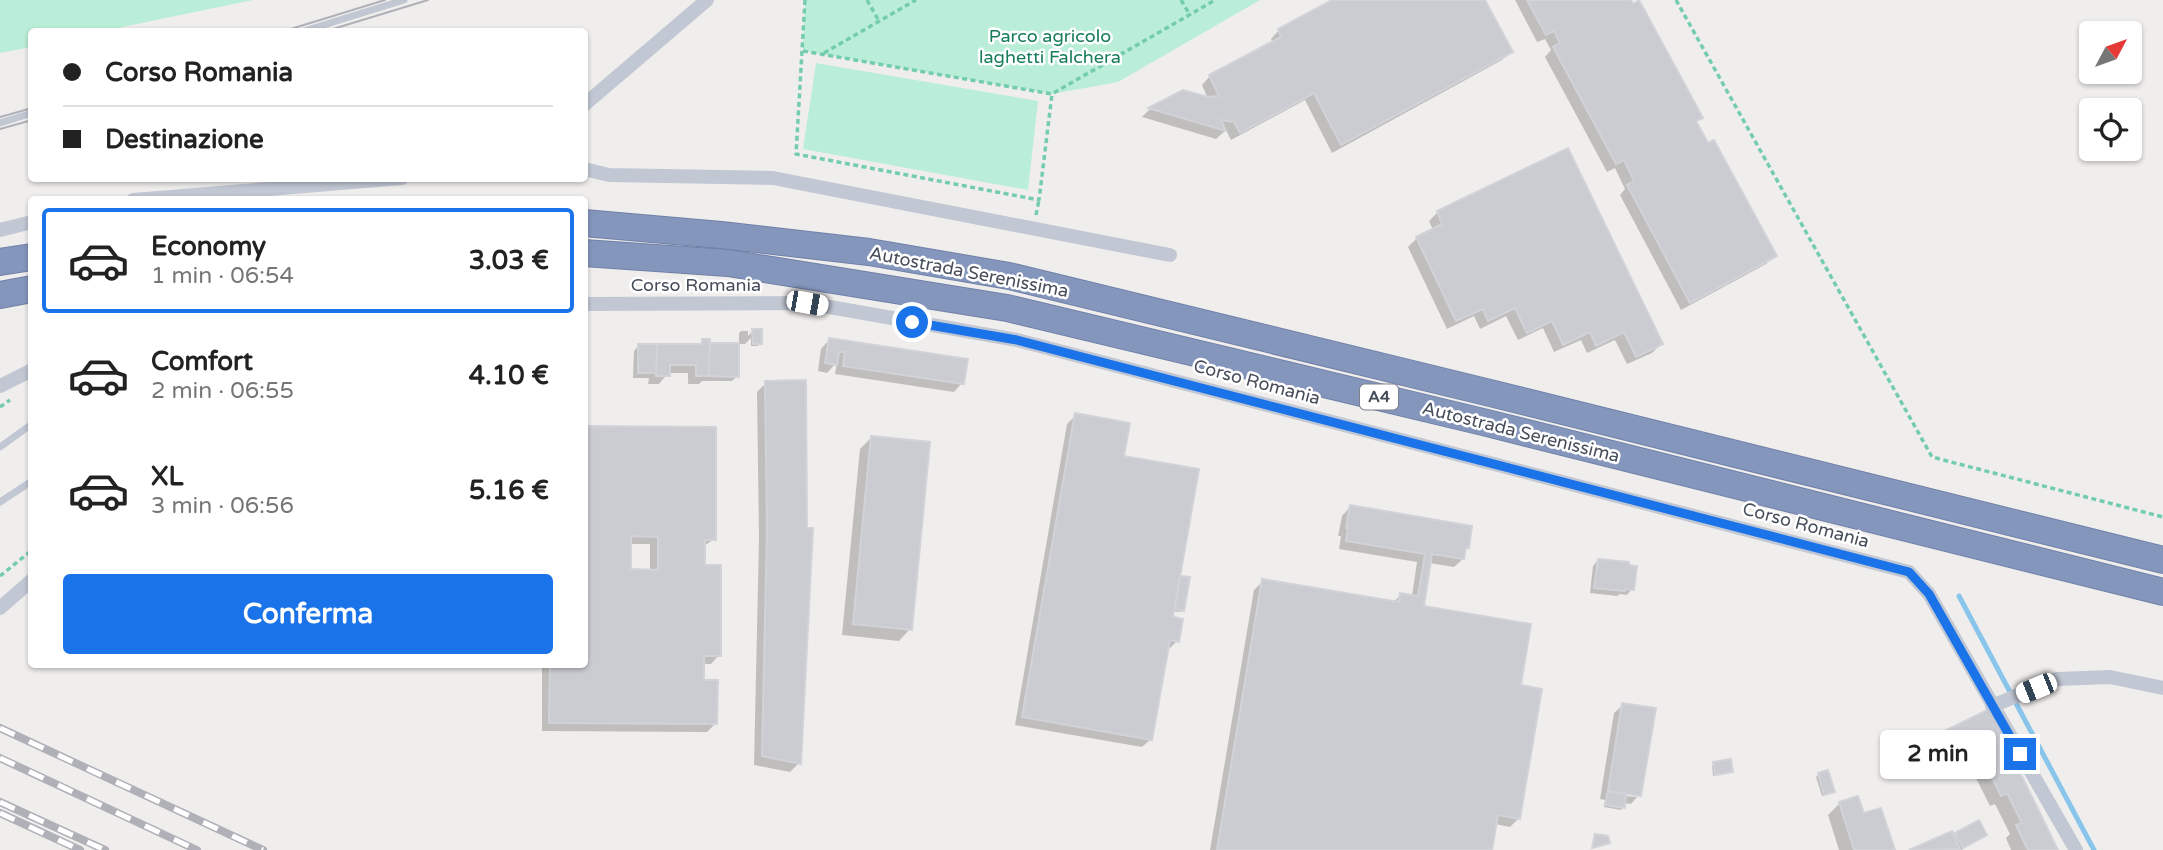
<!DOCTYPE html>
<html lang="it">
<meta charset="utf-8">
<style>
:root{--surface:#fff;--page:#f2f2f2;--text:#222;--muted:#767676;--line:#e0e0e0;--accent:#1a73e8}
body{margin:0;font-family:"Varela Round",sans-serif;background:var(--page);color:var(--text);height:100vh;display:flex;flex-direction:column;font-size:26px;white-space:nowrap}
*{box-sizing:border-box;margin:0}
p{font-size:23px;color:var(--muted)}
.icon{flex:none;width:38px;height:38px;fill:none;stroke:currentColor;stroke-width:2;stroke-linecap:round;stroke-linejoin:round}
.map{position:relative;flex:1;overflow:hidden}
.sheet{position:absolute;left:28px;top:196px;width:560px;height:472px;display:flex;flex-direction:column;background:var(--surface);border-radius:7px;box-shadow:0 2px 5px #0004}
.sheet>*{flex:none}
.guide{position:absolute;left:28px;top:28px;width:560px;height:154px;border-radius:7px;box-shadow:0 2px 5px #0004;display:grid;align-content:center;height:154px;padding:0 35px;background:var(--surface)}
.needle{width:46px;rotate:49deg}
.controls{position:absolute;left:2079px;top:21px;display:grid;gap:14px}
.controls a{display:grid;place-items:center;width:63px;height:63px;border-radius:7px;background:var(--surface);box-shadow:0 2px 5px #0004;font-size:35px}
.end{position:absolute;width:32px;height:32px;margin:-16px;border:9px solid #1a73e8;background:#fff;box-shadow:0 0 0 4px #fff}
.from{border-radius:50%}
.bubble{position:absolute;height:49px;border-radius:7px;background:var(--surface);box-shadow:0 2px 5px #0004;font-size:23px;font-weight:700;line-height:49px;text-align:center}
.car{position:absolute;width:21px;height:42px;margin:-21px -10px;border-radius:9px;box-shadow:0 0 5px 2px #0007;background:linear-gradient(#fff 24%,#345 0 40%,#fff 0 76%,#345 0 86%,#fff 0)}
.guide b{display:flex;align-items:center;gap:24px;height:66px;font-size:26px}
.guide b+b{border-top:2px solid var(--line)}
.guide i{width:18px;height:18px;background:var(--text)}
ul{padding:12px 0 0;list-style:none}
li{display:flex;align-items:center;gap:21px;height:105px;margin:0 14px 10px;padding:0 21px;border:4px solid transparent;border-radius:7px}
li div{flex:1}
li b{display:block;font-size:26px}
li em{font-style:normal;font-weight:700}
li.on{border-color:var(--accent)}
li>.icon{width:63px;height:63px;stroke-width:1.5}
.action{display:flex;gap:14px;margin-top:auto;padding:14px 35px}
.action a{flex:1;height:80px;border-radius:7px;background:var(--accent);color:#fff;font-size:28px;font-weight:700;line-height:80px;text-align:center}
.map>svg:first-child{display:block}
.green{fill:#bbeed8}
.shadow{fill:#0003;fill-rule:evenodd}
.lines{fill:none;stroke-linecap:round;stroke-linejoin:round}
.stream{stroke:#89c5eb;stroke-width:5}
.building{fill:#caccd2;stroke:#d2d2d9;stroke-width:2;fill-rule:evenodd}
.highway-casing{stroke:#7081a8;stroke-width:28}
.path{stroke:#74ccb0;stroke-width:3.5;stroke-dasharray:5 3.5;stroke-linecap:butt}
.lane{stroke:#c1c7d3;stroke-width:7}
.street{stroke:#c1c7d3;stroke-width:14}
.highway{stroke:#8596bd;stroke-width:26}
.tram{stroke:#b0b1b8;stroke-width:2}
.rail-casing{stroke:#b0b1b8;stroke-width:8}
.rail{stroke:#fff;stroke-width:5;stroke-dasharray:16;stroke-linecap:butt}
.route{stroke:#1a73e8;stroke-width:9}
.labels{text-anchor:middle;dominant-baseline:central;stroke-width:5;stroke-linejoin:round;paint-order:stroke}
.shield{fill:#fff;stroke:#7e828c;stroke-width:2}
.shield-label{font-size:16px;font-weight:bold;fill:#464d5b}
.park-label{font-size:18px;fill:#177c5b;stroke:#fff}
.street-label{font-size:18px;fill:#464d5b;stroke:#fff}
</style>
<div class="map">
<svg width="2163" height="850" viewBox="0 0 2163 850">
<rect width="100%" height="100%" fill="#f0eeed"/>
<g class="green">
<polygon points="0,0 253,0 103,31 32,32 31,47 0,53"/>
<polygon points="805,0 1260,0 1118,82 1052,94 803,51"/>
<polygon points="816,63 1038,101 1028,190 803,149"/>
</g>
<g class="shadow">
<polygon points="1336,0 1483,0 1511,52 1502,60 1332,153 1305,100 1231,140 1226,130 1216,139 1142,117 1149,110 1183,91 1208,99 1202,85 1210,76 1273,44 1271,39 1279,30"/>
<polygon points="1515,0 1629,0 1701,117 1695,123 1775,255 1766,264 1681,310 1620,195 1625,189 1615,168 1607,172 1545,57 1551,50 1545,39 1537,42"/>
<polygon points="1438,212 1661,344 1652,353 1627,364 1615,340 1587,353 1581,340 1554,352 1543,328 1518,340 1506,316 1480,329 1474,316 1447,329 1408,247 1417,238 1433,230 1429,221"/>
<polygon points="741,331 748,331 748,336 753,331 760,343 758,346 751,346 751,338 745,344 739,344 739,333"/>
<polygon points="829,340 962,383 954,392 835,374 837,362 827,373 818,371 821,349"/>
<polygon points="703,341 708,347 710,345 737,376 732,381 702,381 699,384 688,384 688,373 668,373 659,384 648,384 649,378 633,378 634,351 639,345 698,346"/>
<polygon points="766,383 799,763 790,772 754,765 759,539 757,392"/>
<polygon points="1076,415 1122,458 1178,577 1183,610 1180,612 1173,611 1171,618 1177,641 1168,650 1166,649 1151,739 1142,747 1015,725 1067,424"/>
<path d="M 584,428 L 714,539 L 703,547 L 703,567 L 719,655 L 711,664 L 703,664 L 702,682 L 716,723 L 707,732 L 542,731 L 542,665 L 584,665 ZM 629,544 L 650,544 L 650,571 L 629,571 Z"/>
<polygon points="871,438 910,629 899,641 842,635 860,449"/>
<polygon points="1350,507 1467,547 1464,551 1463,559 1454,567 1429,563 1422,608 1519,687 1519,818 1510,827 1495,824 1491,850 1210,850 1254,590 1263,581 1392,603 1401,595 1412,596 1417,562 1339,549 1341,536 1338,536 1342,516"/>
<polygon points="1598,560 1632,589 1627,595 1620,594 1617,596 1590,593 1593,566"/>
<polygon points="1623,705 1625,796 1637,797 1631,804 1624,803 1621,810 1604,807 1605,800 1600,799 1614,713"/>
<polygon points="1988,711 2057,850 2011,850 2006,838 2010,834 1995,804 1990,806 1961,748 1898,779 1891,765 1903,753"/>
<polygon points="1714,764 1731,771 1729,773 1713,776 1712,766"/>
<polygon points="1819,774 1833,791 1830,793 1822,796 1816,777"/>
<polygon points="1857,798 1863,815 1893,850 1839,850 1828,815 1839,804"/>
<polygon points="1951,834 1953,838 1956,834 1985,835 1979,840 1961,850 1914,850"/>
</g>
<g class="lines">
<polyline class="stream" points="1959,596 2094,850"/>
</g>
<g class="building">
<polygon points="1332,0 1485,0 1513,52 1341,145 1314,93 1240,133 1234,122 1221,120 1226,131 1148,108 1183,90 1208,97 1219,96 1209,75 1281,37 1278,29"/>
<polygon points="1527,0 1631,0 1633,4 1639,0 1703,118 1696,121 1708,143 1714,140 1777,256 1690,303 1627,185 1634,181 1624,160 1616,164 1553,47 1560,43 1554,31 1546,35"/>
<polygon points="1568,148 1663,344 1636,357 1624,332 1596,346 1590,332 1563,345 1552,321 1527,333 1515,308 1488,321 1483,309 1456,321 1416,237 1442,224 1437,211"/>
<polygon points="752,329 762,329 762,344 753,344"/>
<polygon points="829,338 968,359 964,384 843,366 845,352 839,352 837,365 825,363"/>
<polygon points="702,339 710,339 709,376 696,376 696,365 670,365 670,376 656,376 657,344 702,344"/>
<polygon points="710,343 739,343 739,377 709,376"/>
<polygon points="638,344 657,344 656,373 638,373"/>
<polygon points="806,380 807,528 813,528 801,764 762,756 767,529 765,381"/>
<polygon points="1075,413 1130,423 1124,456 1199,469 1173,617 1183,619 1179,642 1170,640 1152,740 1022,717"/>
<path d="M 584,426 L 716,427 L 716,540 L 705,540 L 705,565 L 721,565 L 721,656 L 704,656 L 704,680 L 718,680 L 717,724 L 549,723 L 550,665 L 584,665 ZM 631,536 L 658,537 L 658,570 L 631,569 Z"/>
<polygon points="871,436 930,442 912,630 853,624"/>
<polygon points="1350,505 1472,526 1469,548 1466,548 1464,559 1432,554 1424,606 1531,624 1521,685 1542,689 1520,819 1498,815 1492,850 1217,850 1262,579 1399,602 1400,593 1418,596 1425,554 1346,541 1348,528 1346,528"/>
<polygon points="1598,559 1629,562 1629,565 1637,566 1634,590 1625,589 1625,591 1594,588"/>
<polygon points="1180,576 1190,577 1184,611 1175,609"/>
<polygon points="1622,703 1656,708 1641,796 1608,791"/>
<polygon points="1989,709 2058,850 2028,850 2016,825 2022,823 2007,793 2001,796 1973,738 1910,768 1902,752"/>
<polygon points="1731,759 1733,772 1715,775 1713,762"/>
<polygon points="1828,770 1835,792 1824,795 1818,773"/>
<polygon points="1608,791 1626,794 1625,808 1605,805"/>
<polygon points="1858,796 1864,813 1881,808 1895,850 1854,850 1839,802"/>
<polygon points="1979,820 1987,835 1963,848 1955,833"/>
<polygon points="1952,831 1960,849 1909,850"/>
<polygon points="1595,834 1608,836 1610,843 1592,848"/>
</g>
<g class="lines">
<g class="highway-casing">
<g id="highway">
<polyline points="584,223 721,235 869,252 1009,276 1486,392 2163,560"/>
<polyline points="584,253 728,263 1007,308 1483,422 2163,592"/>
<polyline points="0,262 32,257"/>
<polyline points="0,295 32,289"/>
</g>
</g>
<g class="path">
<polyline points="805,0 796,154 1039,200 1052,94"/>
<polyline points="867,0 879,21"/>
<polyline points="1181,0 1190,15"/>
<polyline points="1676,0 1932,457 2163,517"/>
<polyline points="803,51 1052,94 1215,0"/>
<polyline points="824,53 916,0"/>
<polyline points="1036,215 1039,200"/>
<polyline points="0,407 10,400"/>
<polyline points="0,576 32,550"/>
</g>
<g class="lane">
<polyline points="301,32 404,0"/>
<polyline points="0,123 32,113"/>
<polyline points="0,447 32,424"/>
<polyline points="0,502 32,481"/>
</g>
<g class="street">
<polyline points="584,105 707,0"/>
<polyline points="584,169 609,175 773,178 1170,255"/>
<polyline points="133,200 402,178"/>
<polyline points="0,230 32,222"/>
<polyline points="584,304 807,303 1017,340 1909,572 1929,594 2076,850"/>
<polyline points="0,386 32,370"/>
<polyline points="0,608 32,580"/>
<polyline points="1992,706 2057,679 2110,677 2163,688"/>
</g>
<use href="#highway" class="highway"/>
<g class="tram">
<polyline points="281,32 385,0"/>
<polyline points="323,32 428,0"/>
<polyline points="0,117 32,108"/>
<polyline points="0,129 32,120"/>
</g>
<g class="rail-casing">
<g id="rail">
<polyline points="0,728 263,850"/>
<polyline points="0,758 197,850"/>
<polyline points="0,802 105,850"/>
<polyline points="0,813 80,850"/>
</g>
</g>
<use href="#rail" class="rail"/>
</g>
<g class="lines">
<polyline class="route" points="912,322 1017,340 1909,572 1929,594 2020,754"/>
</g>
<g class="labels">
<rect class="shield" x="1360" y="384.5" width="38" height="25" rx="5"/>
<g class="shield-label">
<text x="1379" y="397">A4</text>
</g>
<g class="park-label">
<text x="1050" y="36">Parco agricolo<tspan x="1050" dy="21">laghetti Falchera</tspan></text>
</g>
<g class="street-label">
<text transform="translate(969 272) rotate(11)">Autostrada Serenissima</text>
<text x="696" y="285">Corso Romania</text>
<text transform="translate(1257 382) rotate(15)">Corso Romania</text>
<text transform="translate(1521 432) rotate(14)">Autostrada Serenissima</text>
<text transform="translate(1806 525) rotate(15)">Corso Romania</text>
</g>
</g>
</svg>
<div class="controls">
<a><svg class="needle" viewBox="-14 -14 28 28"><path d="M0-13l5 13h-10z" fill="#e53935"/><path d="M0 13l5-13h-10z" fill="#767676"/></svg></a>
<a><svg class="icon" aria-label="locate" viewBox="0 0 24 24"><circle cx="12" cy="12" r="6"/><path d="M12 2v4M12 18v4M2 12h4M18 12h4"/></svg></a>
</div>
<i class="end from" style="left:912px;top:322px"></i>
<i class="end" style="left:2020px;top:754px"></i>
<div class="bubble" style="left:1880px;top:730px;width:116px">2 min</div>
<i class="car" style="left:807px;top:303px;rotate:100deg"></i>
<i class="car" style="left:2036px;top:688px;rotate:248deg"></i>
<div class="guide">
<b><i class="from"></i>Corso Romania</b>
<b><i></i>Destinazione</b>
</div>
<section class="sheet">
<ul>
<li class="on"><svg class="icon" aria-label="car" viewBox="0 0 24 24"><path d="M5 17H2v-5l4-1 3-4h7l3 4 3 1v5h-3M9 17h6M6 11h13"/><circle cx="7" cy="17" r="2"/><circle cx="17" cy="17" r="2"/></svg><div><b>Economy</b><p>1 min · 06:54</p></div><em>3.03 €</em></li>
<li><svg class="icon" aria-label="car" viewBox="0 0 24 24"><path d="M5 17H2v-5l4-1 3-4h7l3 4 3 1v5h-3M9 17h6M6 11h13"/><circle cx="7" cy="17" r="2"/><circle cx="17" cy="17" r="2"/></svg><div><b>Comfort</b><p>2 min · 06:55</p></div><em>4.10 €</em></li>
<li><svg class="icon" aria-label="car" viewBox="0 0 24 24"><path d="M5 17H2v-5l4-1 3-4h7l3 4 3 1v5h-3M9 17h6M6 11h13"/><circle cx="7" cy="17" r="2"/><circle cx="17" cy="17" r="2"/></svg><div><b>XL</b><p>3 min · 06:56</p></div><em>5.16 €</em></li>
</ul>
<div class="action"><a>Conferma</a></div>
</section>
</div>
